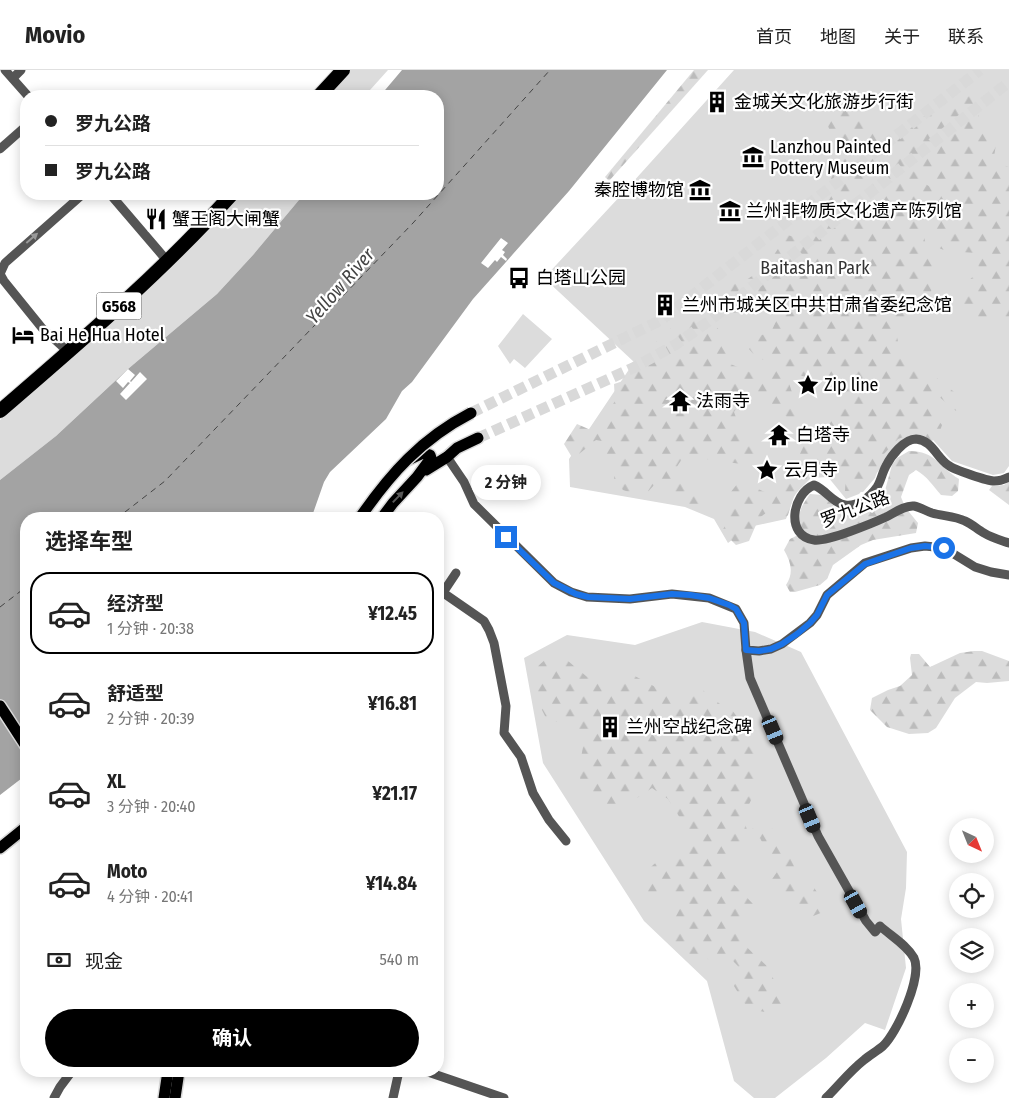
<!DOCTYPE html>
<html lang="zh">
<meta charset="utf-8">
<style>
:root{--surface:#fff;--page:#f2f2f2;--text:#222;--muted:#767676;--line:#e0e0e0;--accent:#000}
body{margin:0;font-family:"Fira Sans Condensed","Noto Sans SC",sans-serif;background:var(--page);color:var(--text);height:100vh;display:flex;flex-direction:column;font-size:19px;white-space:nowrap}
*{box-sizing:border-box;margin:0}
p{font-size:16px;color:var(--muted)}
.icon{flex:none;width:28px;height:28px;fill:none;stroke:currentColor;stroke-width:2;stroke-linecap:round;stroke-linejoin:round}
.map{position:relative;flex:1;overflow:hidden}
.sheet{position:absolute;left:20px;top:442px;width:424px;height:565px;display:flex;flex-direction:column;background:var(--surface);border-radius:20px;box-shadow:0 2px 12px #0003}
.sheet>*{flex:none}
.banner{position:absolute;left:20px;top:20px;width:424px;height:110px;border-radius:20px;box-shadow:0 2px 12px #0003;display:grid;align-content:center;height:110px;padding:0 25px;background:var(--surface)}
.needle{width:32px;rotate:137deg}
.tools{position:absolute;left:949px;top:748px;display:grid;gap:10px}
.tools a{display:grid;place-items:center;width:45px;height:45px;border-radius:50%;background:var(--surface);box-shadow:0 2px 12px #0003;font-size:25px}
.end{position:absolute;width:22px;height:22px;margin:-11px;border:6px solid #1a73e8;background:#fff;box-shadow:0 0 0 2px #fff}
.from{border-radius:50%}
.bubble{position:absolute;height:35px;border-radius:18px;background:var(--surface);box-shadow:0 2px 12px #0003;font-size:16px;font-weight:700;line-height:35px;text-align:center}
.car{position:absolute;width:15px;height:30px;margin:-15px -8px;border-radius:6px;box-shadow:0 0 4px 1px #0007;background:linear-gradient(#222 24%,#8ab4d8 0 40%,#222 0 76%,#8ab4d8 0 86%,#222 0)}
.banner b{display:flex;align-items:center;gap:18px;height:48px;font-size:19px}
.banner b+b{border-top:1px solid var(--line)}
.banner i{width:12px;height:12px;background:var(--text)}
ul{padding:0;list-style:none}
li{display:flex;align-items:center;gap:15px;height:82px;margin:0 10px 8px;padding:0 15px;border:2px solid transparent;border-radius:20px}
li div{flex:1}
li b{display:block;font-size:19px}
li em{font-style:normal;font-weight:700}
li.current{border-color:var(--accent)}
li>.icon{width:45px;height:45px;stroke-width:1.5}
h2{padding:0 25px;font-size:22px;line-height:60px}
.pay{display:flex;align-items:center;gap:12px;height:55px;padding:0 25px;font-size:19px}
.pay p{margin-inline-start:auto}
.primary-button{display:flex;gap:10px;margin-top:auto;padding:10px 25px}
.primary-button a{flex:1;height:58px;border-radius:30px;background:var(--accent);color:#fff;font-size:20px;font-weight:700;line-height:58px;text-align:center}
header{display:flex;align-items:center;gap:30px;box-sizing:border-box;height:70px;padding:0 25px;background:var(--surface);border-bottom:1px solid var(--line)}
header strong{font-size:24px}
nav{display:flex;gap:28px;margin-inline-start:auto;font-size:18px}
.map>svg:first-child{display:block}
.green{fill:#dcdcdc}
.forest{fill:url(#forest-firs)}
.water{fill:#a3a3a3}
.pier{fill:#fff}
.lines{fill:none;stroke-linecap:round;stroke-linejoin:round}
.ferry{stroke:#444;stroke-width:1;stroke-dasharray:6 5;stroke-linecap:butt}
.major-tunnel{stroke:#d9d9d9;stroke-width:11;stroke-dasharray:11 5.5;stroke-linecap:butt}
.major-casing{stroke:#dbdbdb;stroke-width:14}
.highway-casing{stroke:#dbdbdb;stroke-width:16}
.minor{stroke:#555;stroke-width:9}
.major{stroke:#000;stroke-width:11}
.highway{stroke:#000;stroke-width:14}
.major-bridge-casing{stroke:#dbdbdb;stroke-width:14;stroke-linecap:butt}
.major-bridge{stroke:#000;stroke-width:11}
.oneway{fill:#999}
.oneway2{fill:#595959}
.route{stroke:#1a73e8;stroke-width:6}
.labels{text-anchor:middle;dominant-baseline:central;stroke-width:4.5;stroke-linejoin:round;paint-order:stroke}
.shield{fill:#fff;stroke:#4c4c4c;stroke-width:1}
.shield-label{font-size:16px;font-weight:bold;fill:#000}
.poi-label{font-size:18px;fill:#000;stroke:#fff;text-anchor:start}
.park-label{font-size:18px;fill:#333;stroke:#fff}
.street-label{font-size:18px;fill:#000;stroke:#fff}
.water-label{font-size:19px;font-style:italic;fill:#444;stroke:#fff}
</style>
<header>
<strong>Movio</strong>
<nav><a>首页</a><a>地图</a><a>关于</a><a>联系</a></nav>
</header>
<div class="map">
<svg width="1009" height="1028" viewBox="0 0 1009 1028">
<defs>
<pattern id="forest-firs" width="22" height="20" patternUnits="userSpaceOnUse" patternTransform="scale(1.25)"><rect width="22" height="20" fill="#dcdcdc"/><path d="M5 1l3.5 6h-7zM16 11l3.5 6h-7z" fill="#bbb"/></pattern>
</defs>
<rect width="100%" height="100%" fill="#fff"/>
<g class="green">
<polygon points="351,0 388,0 370,20 367,26 327,26"/>
<polygon points="734,0 1009,0 1009,396 1004,403 993,405 952,391 933,370 915,367 897,375 871,411 859,424 846,429 828,407 811,408 795,424 786,449 749,457 728,473 714,449 685,437 570,417 569,389 634,292 544,208 623,123"/>
<polygon points="242,124 304,124 253,185 217,224 128,299 56,366 0,410 0,350 164,202"/>
<polygon points="523,244 552,269 525,298 514,289 510,294 498,276"/>
<polygon points="702,552 755,562 801,582 907,782 906,818 901,849 906,898 885,960 865,953 826,988 775,1028 754,1028 734,1011 707,911 644,851 543,693 524,588 567,565 635,575"/>
</g>
<g class="forest">
<polygon points="694,0 708,0 609,111 605,107"/>
<path d="M 955,26 L 970,26 L 980,49 L 996,74 L 994,87 L 1003,95 L 1009,97 L 1009,251 L 973,248 L 966,243 L 961,226 L 965,214 L 979,201 L 977,183 L 946,181 L 939,178 L 932,159 L 932,149 L 929,144 C 918,163 927,181 937,199 L 929,230 L 895,254 L 899,278 L 963,329 L 956,341 L 937,325 L 929,339 L 942,355 L 939,364 L 932,371 L 915,363 L 898,369 L 883,385 L 875,408 L 863,422 L 845,421 L 846,403 L 833,390 L 817,394 L 793,428 L 788,445 L 784,449 L 766,443 L 759,448 L 749,471 L 736,475 L 722,461 L 728,451 L 730,423 L 738,413 L 754,417 L 769,424 L 785,419 L 808,365 L 823,350 L 840,336 L 846,321 L 839,306 C 821,310 813,309 795,304 L 788,310 L 800,347 L 793,353 C 781,342 763,319 744,330 C 740,332 737,338 734,342 L 743,367 L 749,375 L 754,369 L 762,376 L 759,381 L 741,394 L 699,388 L 682,389 L 676,398 L 698,423 L 703,434 L 695,438 L 654,415 L 646,424 L 641,426 L 623,420 L 614,409 L 616,395 L 599,389 L 607,372 L 596,370 L 573,389 L 564,374 L 577,354 L 593,361 L 600,355 L 615,331 L 614,314 L 623,311 L 643,293 L 648,279 L 679,251 C 695,251 712,247 721,263 C 728,274 728,280 728,293 L 757,305 L 768,307 L 771,303 L 771,293 L 755,286 L 749,279 L 760,266 L 772,260 L 778,246 L 771,240 L 714,244 L 711,240 L 722,230 L 729,213 L 742,213 L 762,199 L 770,191 L 787,165 L 799,168 L 812,165 L 821,146 L 824,122 L 834,103 L 839,85 L 825,48 L 830,41 L 844,36 L 857,40 L 865,47 L 882,73 L 896,82 L 927,115 L 931,117 L 936,114 L 897,71 L 925,45 L 935,31 L 944,33 Z"/>
<path d="M 909,381 C 936,381 939,397 959,409 L 958,421 L 952,426 L 941,425 C 932,415 928,407 916,400 L 909,405 L 901,427 L 905,437 L 918,453 L 916,463 L 873,470 L 861,475 L 833,495 L 827,509 L 820,515 L 795,522 L 790,522 L 786,515 C 794,503 791,492 784,480 L 790,469 L 800,464 C 798,444 798,441 810,424 L 824,425 L 843,446 L 858,444 L 884,424 L 892,395 L 897,388 Z"/>
<polygon points="1009,411 1009,435 989,420 992,416 1004,415"/>
<polygon points="974,581 982,581 1009,591 1009,611 987,613 976,612 955,628 936,658 928,663 909,664 887,657 870,640 872,628 888,620 900,616 912,605 910,588 911,584 919,584 930,597 960,583"/>
<path d="M 562,586 L 586,606 L 607,617 L 617,613 L 631,604 L 661,620 L 679,639 L 687,633 L 700,618 L 720,634 L 732,640 L 749,663 L 756,687 L 753,726 L 743,747 L 747,760 L 769,755 L 781,769 L 795,798 L 791,804 L 796,813 L 813,816 L 824,833 L 823,842 L 806,849 L 798,847 L 770,812 L 777,802 L 760,768 L 731,784 L 717,797 L 756,837 L 738,852 L 740,871 L 768,897 L 784,932 L 772,943 L 752,940 L 745,934 L 734,916 L 738,896 L 731,889 L 711,890 L 686,883 L 669,870 L 674,850 L 681,836 L 677,823 L 649,828 L 642,815 C 644,809 647,801 651,797 C 663,784 685,785 694,770 L 668,729 L 652,718 C 631,732 617,744 592,730 C 586,726 580,715 580,707 C 579,694 583,678 585,665 L 565,649 L 549,654 L 537,630 L 534,613 L 538,596 L 546,589 Z"/>
</g>
<polygon class="water" points="402,0 667,0 569,121 473,229 412,312 402,321 386,349 330,402 324,412 311,449 26,449 26,705 0,725 0,410 56,366 128,299 217,224 253,185 304,124 438,124 438,26 380,26"/>
<g class="pier">
<polygon points="501,168 508,173 502,180 505,182 503,185 507,189 506,191 501,187 497,192 495,190 488,198 481,193"/>
<polygon points="128,299 135,305 130,311 131,312 140,302 147,309 126,330 120,324 130,313 128,312 123,318 116,311"/>
</g>
<g class="lines">
<g class="ferry">
<polyline points="116,449 165,411 413,153 550,0"/>
<polyline points="0,537 26,517"/>
</g>
<g class="major-tunnel">
<polyline points="471,343 661,250 980,0"/>
<polyline points="478,368 633,298 675,275 709,251 1009,12"/>
</g>
<g class="major-casing">
<g id="major">
<polyline points="426,400 447,387 457,378 478,368"/>
<polyline points="381,449 393,433 417,407 431,388 430,385 423,383 408,390"/>
<polyline points="0,636 26,676"/>
<polyline points="0,778 26,757"/>
<polyline points="164,1028 168,1001"/>
<polyline points="175,1028 179,1001"/>
</g>
</g>
<g class="highway-casing">
<g id="highway">
<polyline points="319,26 343,0"/>
<path d="M 0,341 C 80,272 161,203 232,124"/>
</g>
</g>
<g class="minor">
<polyline points="5,0 28,26"/>
<polyline points="13,8 21,0"/>
<polyline points="0,79 26,56"/>
<polyline points="110,124 163,186"/>
<polyline points="64,278 42,258 4,211 0,204 5,193 83,124"/>
<polyline points="447,387 464,412 474,434 554,513 571,522 587,527 630,529 672,524 709,528 736,539 744,553 746,580 759,581 771,579 782,574 810,553 817,545 827,525 865,493 911,478 925,476 944,478 975,497 991,502 1009,505"/>
<path d="M 1009,407 C 1005,409 999,411 994,411 C 988,411 954,400 948,395 C 937,388 932,370 916,369 C 904,369 891,386 886,396 C 882,403 881,411 877,417 C 870,427 857,437 845,435 C 833,433 826,420 814,415 C 792,424 785,466 814,470 C 827,472 873,453 886,447 C 894,443 905,435 914,436 C 920,437 926,441 932,443 C 942,446 955,446 965,451 C 972,454 978,460 984,463 C 992,468 1000,470 1009,473"/>
<polyline points="442,522 484,551 489,560 494,573 506,636 504,663 521,687 533,723 549,750 566,771"/>
<polyline points="438,530 456,503"/>
<path d="M 746,580 L 750,608 L 818,766 L 866,851 L 875,862 L 880,856 C 891,866 907,875 914,888 C 923,906 897,963 883,976 C 877,981 870,985 864,990 C 850,1001 839,1015 826,1028"/>
<polyline points="425,1001 504,1028"/>
<polyline points="54,1028 60,1017 72,1001"/>
<polyline points="393,1028 399,1001"/>
</g>
<use href="#major" class="major"/>
<use href="#highway" class="highway"/>
<g class="major-bridge-casing">
<path id="major-bridge" d="M 359,449 C 390,404 421,369 471,343"/>
</g>
<use href="#major-bridge" class="major-bridge"/>
</g>
<defs><path id="oneway-solid" d="M-6-.8H1V-3.2L6.5 0L1 3.2V.8H-6Z" transform="scale(1.25)"/></defs>
<use class="oneway" href="#oneway-solid" transform="translate(32 168) rotate(-41)"/>
<use class="oneway2" href="#oneway-solid" transform="translate(398 427) rotate(-46)"/>
<g class="lines">
<polyline class="route" points="506,467 554,513 576,524 588,527 630,529 672,524 690,525 709,528 729,535 736,539 744,553 746,580 759,581 771,579 782,574 797,564 810,553 817,545 827,525 865,494 911,478 925,476 944,478"/>
</g>
<defs>
<g id="building-bare" transform="scale(1.725)"><path d="M-4-6H4V6H1V3H-1V6H-4ZM-2.5-4.3h1.7v1.8h-1.7ZM.8-4.3h1.7v1.8H.8ZM-2.5-1h1.7V.8h-1.7ZM.8-1h1.7V.8H.8Z" fill="#000" stroke="#fff" stroke-width="2.5" paint-order="stroke"/></g>
<g id="museum-bare" transform="scale(1.725)"><path d="M0-6L6-3V-2H-6V-3ZM-5-1h2V3h-2ZM-1-1h2V3h-2ZM3-1h2V3H3ZM-6 4H6V6H-6Z" fill="#000" stroke="#fff" stroke-width="2.5" paint-order="stroke"/></g>
<g id="restaurant-bare" transform="scale(1.725)"><path d="M-5-6h1v4h1v-4h1v4h1v-4h1v5L-1.5 .5V6h-2V.5L-5-1ZM5-6V6H3V1.5H1.5Q1.5-4 5-6Z" fill="#000" stroke="#fff" stroke-width="2.5" paint-order="stroke"/></g>
<g id="bus-bare" transform="scale(1.725)"><path d="M-5-6H5V4H4V6H2V4H-2V6H-4V4H-5ZM-3.5-4V0h7V-4ZM-3.5 1.2v1.5H-2V1.2ZM2 1.2v1.5H3.5V1.2Z" fill="#000" stroke="#fff" stroke-width="2.5" paint-order="stroke"/></g>
<g id="hotel-bare" transform="scale(1.725)"><path d="M-6-4.5h1.5V1H6V5H4.5V3h-9V5H-6ZM-4 0a1.8 1.8 0 1 1 3.6 0ZM.5 0V-2.5h3Q6-2.5 6 0Z" fill="#000" stroke="#fff" stroke-width="2.5" paint-order="stroke"/></g>
<g id="sight-bare" transform="scale(1.725)"><path d="M0-6L1.8-2.2L6-1.7L2.9 1.2L3.7 5.4L0 3.3L-3.7 5.4L-2.9 1.2L-6-1.7L-1.8-2.2Z" fill="#000" stroke="#fff" stroke-width="2.5" paint-order="stroke"/></g>
<g id="temple-bare" transform="scale(1.725)"><path d="M0-6L5-2H3V0L6.5 2.5H4V6H1.5V3h-3V6H-4V2.5H-6.5L-3 0V-2H-5Z" fill="#000" stroke="#fff" stroke-width="2.5" paint-order="stroke"/></g>
</defs>
<g fill-rule="evenodd">
<use href="#building-bare" x="717" y="32"/>
<use href="#museum-bare" x="753" y="87"/>
<use href="#museum-bare" x="700" y="120"/>
<use href="#museum-bare" x="730" y="141"/>
<use href="#restaurant-bare" x="156" y="149"/>
<use href="#bus-bare" x="519" y="208"/>
<use href="#building-bare" x="665" y="235"/>
<use href="#hotel-bare" x="23" y="265"/>
<use href="#sight-bare" x="808" y="315"/>
<use href="#temple-bare" x="680" y="331"/>
<use href="#temple-bare" x="779" y="365"/>
<use href="#sight-bare" x="767" y="400"/>
<use href="#building-bare" x="610" y="657"/>
</g>
<g class="labels">
<rect class="shield" x="96.5" y="222.5" width="45" height="27" rx="4"/>
<g class="shield-label">
<text x="119" y="236">G568</text>
</g>
<g class="poi-label">
<text x="734" y="32">金城关文化旅游步行街</text>
<text x="770" y="77">Lanzhou Painted<tspan x="770" dy="21">Pottery Museum</tspan></text>
<text x="684" y="120" text-anchor="end">秦腔博物馆</text>
<text x="746" y="141">兰州非物质文化遗产陈列馆</text>
<text x="172" y="149">蟹王阁大闸蟹</text>
<text x="536" y="208">白塔山公园</text>
<text x="682" y="235">兰州市城关区中共甘肃省委纪念馆</text>
<text x="40" y="265">Bai He Hua Hotel</text>
<text x="824" y="315">Zip line</text>
<text x="696" y="331">法雨寺</text>
<text x="796" y="365">白塔寺</text>
<text x="784" y="400">云月寺</text>
<text x="626" y="657">兰州空战纪念碑</text>
</g>
<g class="park-label">
<text x="815" y="198">Baitashan Park</text>
</g>
<g class="street-label">
<text transform="translate(855 439) rotate(-21)">罗九公路</text>
</g>
<g class="water-label">
<text transform="translate(340 216) rotate(-49)">Yellow River</text>
</g>
</g>
</svg>
<div class="tools">
<a><svg class="needle" viewBox="-14 -14 28 28"><path d="M0-13l5 13h-10z" fill="#e53935"/><path d="M0 13l5-13h-10z" fill="#767676"/></svg></a>
<a><svg class="icon" aria-label="locate" viewBox="0 0 24 24"><circle cx="12" cy="12" r="6"/><path d="M12 2v4M12 18v4M2 12h4M18 12h4"/></svg></a>
<a><svg class="icon" aria-label="layers" viewBox="0 0 24 24"><path d="M12 4l9 5-9 5-9-5zM3 14l9 5 9-5"/></svg></a>
<a>+</a>
<a>−</a>
</div>
<i class="end from" style="left:944px;top:478px"></i>
<i class="end" style="left:506px;top:467px"></i>
<div class="bubble" style="left:471px;top:395px;width:70px">2 分钟</div>
<i class="car" style="left:773px;top:660px;rotate:157deg"></i>
<i class="car" style="left:810px;top:748px;rotate:157deg"></i>
<i class="car" style="left:856px;top:834px;rotate:151deg"></i>
<div class="banner">
<b><i class="from"></i>罗九公路</b>
<b><i></i>罗九公路</b>
</div>
<section class="sheet">
<h2>选择车型</h2>
<ul>
<li class="current"><svg class="icon" aria-label="car" viewBox="0 0 24 24"><path d="M5 17H2v-5l4-1 3-4h7l3 4 3 1v5h-3M9 17h6M6 11h13"/><circle cx="7" cy="17" r="2"/><circle cx="17" cy="17" r="2"/></svg><div><b>经济型</b><p>1 分钟 · 20:38</p></div><em>¥12.45</em></li>
<li><svg class="icon" aria-label="car" viewBox="0 0 24 24"><path d="M5 17H2v-5l4-1 3-4h7l3 4 3 1v5h-3M9 17h6M6 11h13"/><circle cx="7" cy="17" r="2"/><circle cx="17" cy="17" r="2"/></svg><div><b>舒适型</b><p>2 分钟 · 20:39</p></div><em>¥16.81</em></li>
<li><svg class="icon" aria-label="car" viewBox="0 0 24 24"><path d="M5 17H2v-5l4-1 3-4h7l3 4 3 1v5h-3M9 17h6M6 11h13"/><circle cx="7" cy="17" r="2"/><circle cx="17" cy="17" r="2"/></svg><div><b>XL</b><p>3 分钟 · 20:40</p></div><em>¥21.17</em></li>
<li><svg class="icon" aria-label="car" viewBox="0 0 24 24"><path d="M5 17H2v-5l4-1 3-4h7l3 4 3 1v5h-3M9 17h6M6 11h13"/><circle cx="7" cy="17" r="2"/><circle cx="17" cy="17" r="2"/></svg><div><b>Moto</b><p>4 分钟 · 20:41</p></div><em>¥14.84</em></li>
</ul>
<div class="pay"><svg class="icon" aria-label="cash" viewBox="0 0 24 24"><path d="M3 7h18v10H3z"/><circle cx="12" cy="12" r="2"/></svg>现金<p>540 m</p></div>
<div class="primary-button"><a>确认</a></div>
</section>
</div>
